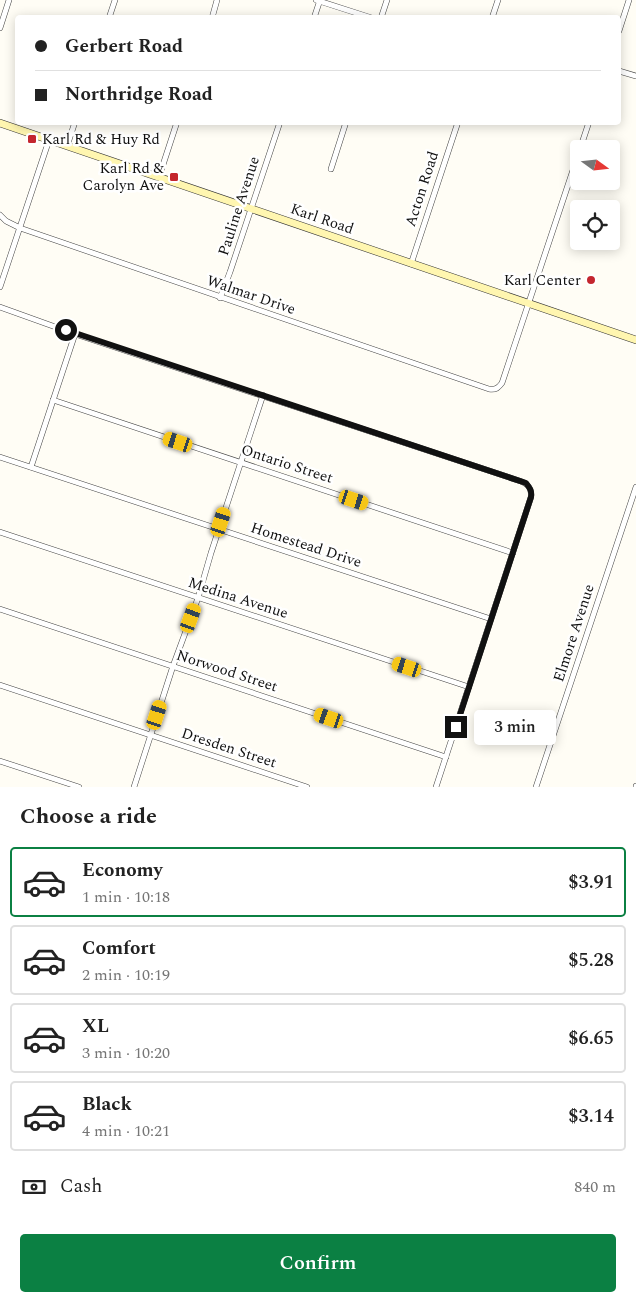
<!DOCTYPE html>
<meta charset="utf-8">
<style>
:root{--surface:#fff;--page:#f6f6f6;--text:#222;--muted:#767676;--line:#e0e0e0;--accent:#0b8043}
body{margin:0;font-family:Spectral,serif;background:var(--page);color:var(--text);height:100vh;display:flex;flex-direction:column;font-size:19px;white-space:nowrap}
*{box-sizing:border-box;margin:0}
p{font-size:16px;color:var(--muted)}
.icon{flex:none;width:28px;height:28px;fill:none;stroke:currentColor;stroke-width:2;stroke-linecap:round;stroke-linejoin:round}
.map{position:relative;height:787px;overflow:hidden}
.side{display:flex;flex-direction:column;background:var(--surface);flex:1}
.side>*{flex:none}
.guide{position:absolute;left:15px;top:15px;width:606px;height:110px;border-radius:5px;box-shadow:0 2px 12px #0003;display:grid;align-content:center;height:110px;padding:0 20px;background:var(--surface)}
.needle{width:32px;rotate:105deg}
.controls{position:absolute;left:570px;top:140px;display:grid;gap:10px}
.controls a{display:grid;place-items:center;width:50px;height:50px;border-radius:5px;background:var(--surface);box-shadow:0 2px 12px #0003;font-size:25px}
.end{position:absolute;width:22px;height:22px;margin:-11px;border:6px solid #111;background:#fff;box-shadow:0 0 0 2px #fff}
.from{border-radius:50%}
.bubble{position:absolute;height:35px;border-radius:5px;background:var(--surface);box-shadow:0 2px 12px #0003;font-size:16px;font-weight:600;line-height:35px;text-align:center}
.car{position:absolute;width:15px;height:30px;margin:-15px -8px;border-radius:6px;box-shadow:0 0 4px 1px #0007;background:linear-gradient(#f5c518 24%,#345 0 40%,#f5c518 0 76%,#345 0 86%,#f5c518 0)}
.guide b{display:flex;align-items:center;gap:18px;height:48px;font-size:19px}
.guide b+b{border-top:1px solid var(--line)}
.guide i{width:12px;height:12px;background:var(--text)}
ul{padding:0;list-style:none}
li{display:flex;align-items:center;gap:15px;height:70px;margin:0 10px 8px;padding:0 10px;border:2px solid var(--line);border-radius:5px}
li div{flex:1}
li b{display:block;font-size:19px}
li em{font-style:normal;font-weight:600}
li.active{border-color:var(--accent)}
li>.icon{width:45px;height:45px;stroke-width:1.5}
h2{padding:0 20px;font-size:22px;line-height:60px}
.pay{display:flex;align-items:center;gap:12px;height:55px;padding:0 20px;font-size:19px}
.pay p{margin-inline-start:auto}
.cta{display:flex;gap:10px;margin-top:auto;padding:10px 20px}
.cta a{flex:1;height:58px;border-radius:5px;background:var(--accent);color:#fff;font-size:20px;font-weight:600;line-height:58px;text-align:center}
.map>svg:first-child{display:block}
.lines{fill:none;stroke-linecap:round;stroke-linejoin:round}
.minor-casing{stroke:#444;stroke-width:6}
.secondary-casing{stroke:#333;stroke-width:8}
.minor{stroke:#fff;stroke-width:5}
.secondary{stroke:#fff6b0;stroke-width:7}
.route{stroke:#111;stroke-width:6}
.poi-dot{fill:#c4262e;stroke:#fff;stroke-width:2}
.labels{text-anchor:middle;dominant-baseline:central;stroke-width:5;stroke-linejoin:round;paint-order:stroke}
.poi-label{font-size:15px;fill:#111;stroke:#fff;text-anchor:end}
.street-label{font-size:15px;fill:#111;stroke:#fff}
</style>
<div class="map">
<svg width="636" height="787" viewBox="0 0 636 787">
<rect width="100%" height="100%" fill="#fffdf5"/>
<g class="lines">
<g class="minor-casing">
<g id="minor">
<polyline points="316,0 372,18"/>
<polyline points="109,18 115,0"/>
<polyline points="212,18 217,0"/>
<polyline points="314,18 320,0"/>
<polyline points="381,18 387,0"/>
<polyline points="492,18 498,0"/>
<polyline points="0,28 9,0"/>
<polyline points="619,31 629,0"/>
<polyline points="619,71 636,76"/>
<polyline points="67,146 75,122"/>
<polyline points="580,149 589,122"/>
<polyline points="331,169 346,122"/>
<polyline points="159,177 177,122"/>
<path d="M 0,215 L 6,221 L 20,228 L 489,389 C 496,390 498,388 502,383 L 579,152"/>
<polyline points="411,264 458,122"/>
<polyline points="0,287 49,140"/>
<polyline points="220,298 230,272 280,122"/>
<path d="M 0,307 L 75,334 L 520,481 C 528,484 532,488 531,497 L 436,787"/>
<polyline points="53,400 513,553"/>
<polyline points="0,457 491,619"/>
<polyline points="31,467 75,334"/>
<polyline points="0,532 469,687"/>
<polyline points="0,609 446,757"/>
<polyline points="0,685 307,787"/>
<polyline points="0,761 79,787"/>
<polyline points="134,787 173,666 198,598 211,553 263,395"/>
<polyline points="536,787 636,487"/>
<polyline points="636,787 636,786"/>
</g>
</g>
<g class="secondary-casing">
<polyline id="secondary" points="0,123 636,340"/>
</g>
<use href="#minor" class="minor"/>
<use href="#secondary" class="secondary"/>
</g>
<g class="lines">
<path class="route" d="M 66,330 L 526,483 C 530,488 532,491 531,497 L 456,727"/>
</g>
<g class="poi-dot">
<rect x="27" y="134" width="10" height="10" rx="2.5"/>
<rect x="169" y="172" width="10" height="10" rx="2.5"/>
<circle cx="591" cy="280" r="5"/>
</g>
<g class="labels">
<g class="poi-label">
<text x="42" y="139" text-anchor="start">Karl Rd &amp; Huy Rd</text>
<text x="164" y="168">Karl Rd &amp;<tspan x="164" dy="17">Carolyn Ave</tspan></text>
<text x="581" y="280">Karl Center</text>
</g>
<g class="street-label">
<text transform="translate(422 189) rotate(-72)">Acton Road</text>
<text transform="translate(239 206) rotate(-72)">Pauline Avenue</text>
<text transform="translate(322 219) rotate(19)">Karl Road</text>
<text transform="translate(251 295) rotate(19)">Walmar Drive</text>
<text transform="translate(287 464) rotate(18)">Ontario Street</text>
<text transform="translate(306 545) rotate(18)">Homestead Drive</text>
<text transform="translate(238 598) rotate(18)">Medina Avenue</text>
<text transform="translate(574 633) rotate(-72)">Elmore Avenue</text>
<text transform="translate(227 671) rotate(18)">Norwood Street</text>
<text transform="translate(229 748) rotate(18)">Dresden Street</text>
</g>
</g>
</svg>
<div class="controls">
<a><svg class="needle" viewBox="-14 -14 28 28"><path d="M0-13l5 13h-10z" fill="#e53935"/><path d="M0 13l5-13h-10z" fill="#767676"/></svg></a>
<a><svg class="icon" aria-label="locate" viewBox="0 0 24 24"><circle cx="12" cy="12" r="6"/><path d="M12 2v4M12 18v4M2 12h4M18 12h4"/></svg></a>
</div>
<i class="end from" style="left:66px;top:330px"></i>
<i class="end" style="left:456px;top:727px"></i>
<div class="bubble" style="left:474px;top:710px;width:82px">3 min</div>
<i class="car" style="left:178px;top:442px;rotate:288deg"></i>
<i class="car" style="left:354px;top:500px;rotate:108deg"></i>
<i class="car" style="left:221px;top:522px;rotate:18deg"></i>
<i class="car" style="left:191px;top:618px;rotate:20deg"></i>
<i class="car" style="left:407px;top:667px;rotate:288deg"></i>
<i class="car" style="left:157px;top:715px;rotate:18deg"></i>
<i class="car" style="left:329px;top:718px;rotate:289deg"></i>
<div class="guide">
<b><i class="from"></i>Gerbert Road</b>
<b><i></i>Northridge Road</b>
</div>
</div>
<section class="side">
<h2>Choose a ride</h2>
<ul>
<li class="active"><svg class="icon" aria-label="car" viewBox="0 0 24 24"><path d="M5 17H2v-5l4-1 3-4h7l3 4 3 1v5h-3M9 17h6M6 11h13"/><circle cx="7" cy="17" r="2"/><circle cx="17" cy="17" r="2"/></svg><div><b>Economy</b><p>1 min · 10:18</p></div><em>$3.91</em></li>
<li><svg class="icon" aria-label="car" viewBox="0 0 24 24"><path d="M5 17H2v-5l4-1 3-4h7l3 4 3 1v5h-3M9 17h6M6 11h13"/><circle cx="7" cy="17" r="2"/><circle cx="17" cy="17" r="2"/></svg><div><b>Comfort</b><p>2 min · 10:19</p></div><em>$5.28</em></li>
<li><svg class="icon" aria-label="car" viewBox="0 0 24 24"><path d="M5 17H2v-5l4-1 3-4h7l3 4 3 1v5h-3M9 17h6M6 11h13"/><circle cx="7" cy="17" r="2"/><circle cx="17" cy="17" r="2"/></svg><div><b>XL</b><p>3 min · 10:20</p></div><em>$6.65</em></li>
<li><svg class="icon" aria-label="car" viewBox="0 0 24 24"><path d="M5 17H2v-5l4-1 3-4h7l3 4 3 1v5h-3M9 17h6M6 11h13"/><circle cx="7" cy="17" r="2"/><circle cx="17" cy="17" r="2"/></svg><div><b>Black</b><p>4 min · 10:21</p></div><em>$3.14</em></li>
</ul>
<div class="pay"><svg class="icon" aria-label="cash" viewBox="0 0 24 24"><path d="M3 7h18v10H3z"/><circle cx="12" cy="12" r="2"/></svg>Cash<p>840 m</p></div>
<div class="cta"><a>Confirm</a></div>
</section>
